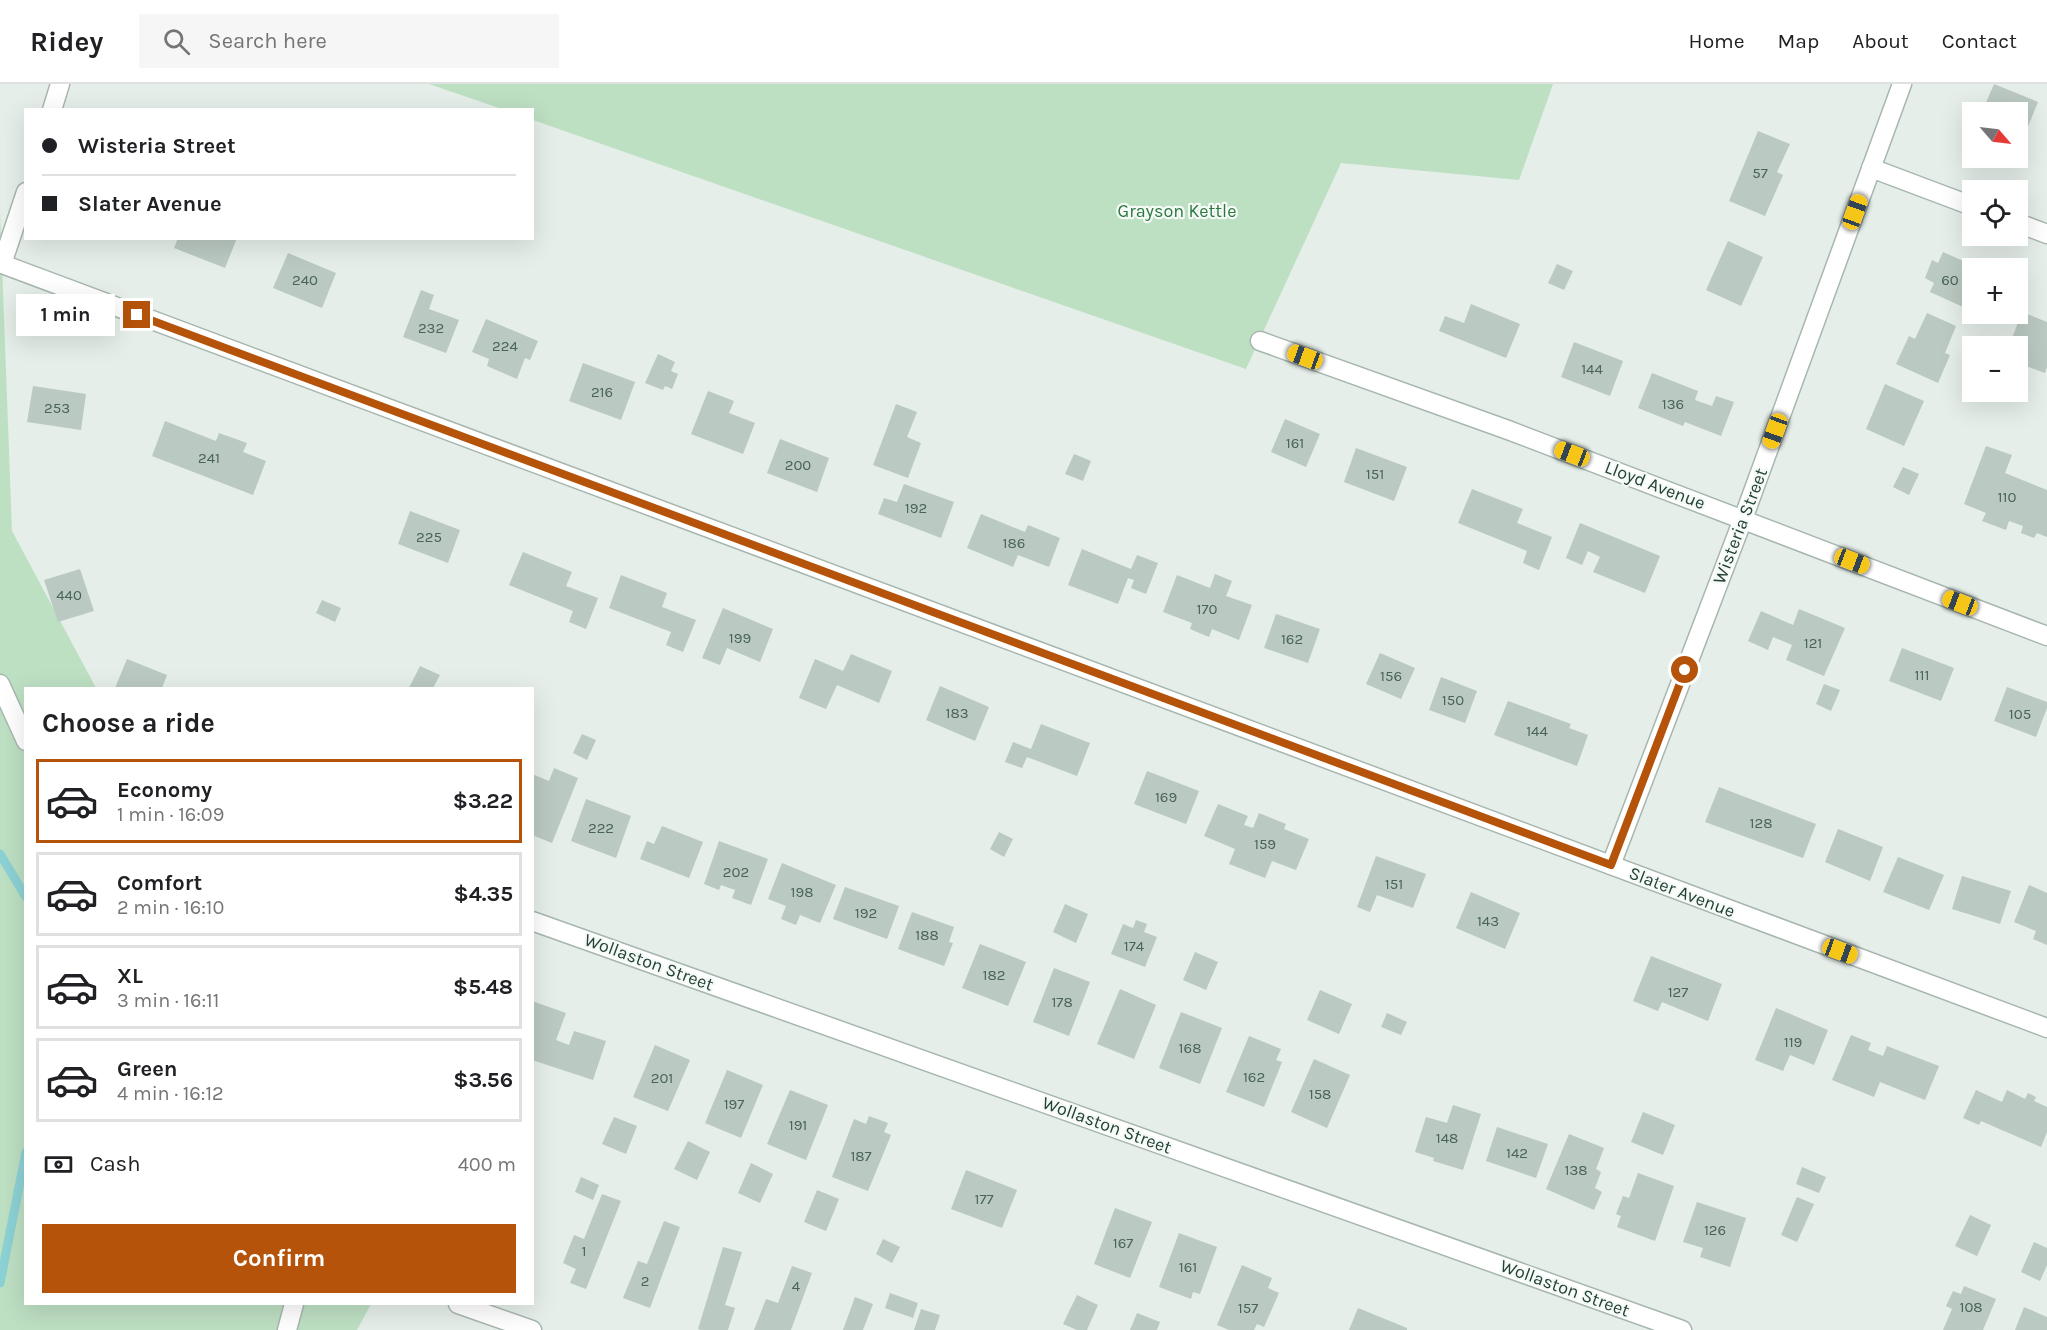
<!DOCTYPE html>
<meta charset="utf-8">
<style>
:root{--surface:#fff;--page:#f6f6f6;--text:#202124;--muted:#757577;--line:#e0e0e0;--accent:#b45309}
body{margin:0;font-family:Karla,sans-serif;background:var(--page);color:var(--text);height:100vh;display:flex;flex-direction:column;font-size:22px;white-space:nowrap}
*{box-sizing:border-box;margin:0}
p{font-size:20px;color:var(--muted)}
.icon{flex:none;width:33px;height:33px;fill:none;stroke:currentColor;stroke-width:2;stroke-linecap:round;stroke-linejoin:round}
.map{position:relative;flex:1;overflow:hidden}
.sheet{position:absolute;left:24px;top:603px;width:510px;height:618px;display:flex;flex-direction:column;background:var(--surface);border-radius:0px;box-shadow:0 6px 24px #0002}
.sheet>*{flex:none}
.hud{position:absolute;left:24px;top:24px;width:510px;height:132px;border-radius:0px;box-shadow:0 6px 24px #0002;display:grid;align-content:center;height:132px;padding:0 18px;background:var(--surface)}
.needle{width:39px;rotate:118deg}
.fabs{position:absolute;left:1962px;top:18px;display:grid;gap:12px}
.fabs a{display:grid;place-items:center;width:66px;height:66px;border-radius:0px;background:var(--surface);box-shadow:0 6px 24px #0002;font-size:30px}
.end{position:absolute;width:27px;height:27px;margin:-14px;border:8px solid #b45309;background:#fff;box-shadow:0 0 0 3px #fff}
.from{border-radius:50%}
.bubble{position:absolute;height:42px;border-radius:0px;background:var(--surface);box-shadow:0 6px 24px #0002;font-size:20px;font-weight:700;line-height:42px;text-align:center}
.car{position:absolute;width:18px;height:36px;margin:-18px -9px;border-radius:8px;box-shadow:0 0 4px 2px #0007;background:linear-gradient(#f5c518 24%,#345 0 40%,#f5c518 0 76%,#345 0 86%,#f5c518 0)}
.hud b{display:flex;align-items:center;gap:21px;height:57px;font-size:22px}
.hud b+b{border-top:2px solid var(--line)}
.hud i{width:15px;height:15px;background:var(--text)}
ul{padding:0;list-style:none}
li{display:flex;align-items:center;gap:18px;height:84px;margin:0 12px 9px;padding:0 6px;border:3px solid var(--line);border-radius:0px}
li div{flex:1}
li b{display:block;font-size:22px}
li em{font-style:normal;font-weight:700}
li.on{border-color:var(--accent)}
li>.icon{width:54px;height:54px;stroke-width:1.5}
h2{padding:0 18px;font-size:27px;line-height:72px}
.pay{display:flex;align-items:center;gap:15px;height:66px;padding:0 18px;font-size:22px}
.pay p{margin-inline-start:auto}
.button{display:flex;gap:12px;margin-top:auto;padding:12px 18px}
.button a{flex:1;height:69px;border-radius:0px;background:var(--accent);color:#fff;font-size:24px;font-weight:700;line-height:69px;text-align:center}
header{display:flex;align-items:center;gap:36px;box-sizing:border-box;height:84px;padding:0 30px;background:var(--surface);border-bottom:2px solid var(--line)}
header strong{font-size:28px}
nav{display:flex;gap:33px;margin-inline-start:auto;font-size:21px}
.search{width:420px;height:54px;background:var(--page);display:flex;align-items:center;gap:15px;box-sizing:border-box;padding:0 21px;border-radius:0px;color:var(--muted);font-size:22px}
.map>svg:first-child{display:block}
.green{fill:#bddfc2}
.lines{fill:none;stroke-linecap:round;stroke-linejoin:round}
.stream{stroke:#8cd1d4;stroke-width:9}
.building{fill:#bac9c1}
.minor-casing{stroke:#a7b7af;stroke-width:21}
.tertiary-casing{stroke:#a7b7af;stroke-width:21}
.minor{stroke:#fff;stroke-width:18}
.tertiary{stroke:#fff;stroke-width:18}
.route{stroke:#b45309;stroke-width:8}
.labels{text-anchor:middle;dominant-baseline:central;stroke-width:4.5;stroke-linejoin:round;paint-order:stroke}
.number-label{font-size:15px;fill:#496358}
.park-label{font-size:18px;fill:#2c7940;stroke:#f5faf7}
.street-label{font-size:18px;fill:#234135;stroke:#f5faf7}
</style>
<header>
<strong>Ridey</strong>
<div class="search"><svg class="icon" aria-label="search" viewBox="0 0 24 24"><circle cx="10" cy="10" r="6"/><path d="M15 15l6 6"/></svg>Search here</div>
<nav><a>Home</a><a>Map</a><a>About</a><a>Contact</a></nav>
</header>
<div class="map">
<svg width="2047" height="1246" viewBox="0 0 2047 1246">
<rect width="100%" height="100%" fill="#e5eee9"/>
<g class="green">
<polygon points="429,0 1553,0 1519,96 1341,79 1246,285 533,36 532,26 502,25"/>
<polygon points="0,128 12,447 96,604 26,604 26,1220 371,1220 357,1246 0,1246"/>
</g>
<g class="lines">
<g class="stream">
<polyline points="0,770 26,813"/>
<polyline points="0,1199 26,1068"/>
</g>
</g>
<g class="building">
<polygon points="1994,0 2038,18 2025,50 2018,47 2018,28 1982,28"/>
<polygon points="1758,47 1790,60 1777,88 1783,91 1765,132 1729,117"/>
<polygon points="178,154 237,154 225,184 174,164"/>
<polygon points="1728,157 1763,173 1741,222 1706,206"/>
<polygon points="1943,168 1977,183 1972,184 1972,192 1967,205 1972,207 1972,227 1930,208 1934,199 1925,194 1932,176 1938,179"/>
<polygon points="288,169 336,189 322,224 273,204"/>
<polygon points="1557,180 1573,187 1564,206 1548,199"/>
<polygon points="421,206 434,211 429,225 459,236 446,269 403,253"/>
<polygon points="1471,220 1520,240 1506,274 1439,247 1445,232 1464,239"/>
<polygon points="2022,228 2047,238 2047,283 2045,289 2018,279 2018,262 2009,262"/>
<polygon points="1927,229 1956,242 1945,269 1950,271 1938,299 1896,280 1909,252 1915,255"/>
<polygon points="486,235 538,257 530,276 525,274 517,295 487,282 489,275 472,268"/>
<polygon points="1574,258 1623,277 1610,312 1561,293"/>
<polygon points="658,270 675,278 671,287 678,290 672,305 665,302 663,306 645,299"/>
<polygon points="583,279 635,298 621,336 569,317"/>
<polygon points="1652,289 1698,307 1695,316 1712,322 1716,312 1734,318 1721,352 1685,338 1683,342 1638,324"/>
<polygon points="1885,300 1924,317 1904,362 1866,345"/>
<polygon points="33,302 86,310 81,346 27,338"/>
<polygon points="708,307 734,317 729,329 755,339 743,370 691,350"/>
<polygon points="896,320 917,328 907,353 921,359 908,394 873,381"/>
<polygon points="1285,335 1320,350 1306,383 1271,368"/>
<polygon points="165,337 216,357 219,349 247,359 243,368 266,377 253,411 152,372"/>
<polygon points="780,355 829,374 817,408 767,389"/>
<polygon points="1986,362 2012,371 2005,389 2047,406 2047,453 2037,449 2034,454 2021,449 2023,442 2009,437 2006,446 1982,437 1986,429 1964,420"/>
<polygon points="1356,364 1407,383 1394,417 1344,398"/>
<polygon points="1074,370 1091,377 1083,397 1065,390"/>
<polygon points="1903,383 1919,390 1909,411 1893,403"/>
<polygon points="904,400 954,418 941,454 878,430 884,414 897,418"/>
<polygon points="1472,405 1523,425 1517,439 1552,453 1539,486 1523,479 1527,467 1458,439"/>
<polygon points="410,427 460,446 448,479 398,460"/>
<polygon points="981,430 1025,448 1028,441 1060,454 1049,483 1018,471 1013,483 967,464"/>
<polygon points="1580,439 1660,472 1645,509 1593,488 1600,473 1588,467 1582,481 1566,474"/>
<polygon points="1082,465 1131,485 1137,471 1158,479 1146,510 1131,504 1134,496 1128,494 1118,520 1068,501"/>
<polygon points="523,468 572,488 566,502 598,514 586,545 569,538 573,527 509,501"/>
<polygon points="80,485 94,527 58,538 44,496"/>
<polygon points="1215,490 1232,497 1226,512 1252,521 1239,556 1212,545 1209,553 1190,545 1192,539 1163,528 1177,491 1210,504"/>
<polygon points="621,491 667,509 662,523 696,536 683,568 666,561 671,548 609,524"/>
<polygon points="322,516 341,524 335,538 316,529"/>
<polygon points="723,524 773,545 760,578 727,564 720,581 702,574"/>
<polygon points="1799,525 1845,544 1824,592 1786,576 1792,561 1773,553 1768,566 1748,557 1761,527 1793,541"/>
<polygon points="1276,530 1320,545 1308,579 1264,564"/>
<polygon points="1902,564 1954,584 1941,617 1889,597"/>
<polygon points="1380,569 1415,584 1401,615 1366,600"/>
<polygon points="851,570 892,587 879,619 837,601 826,625 799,614 815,575 843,587"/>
<polygon points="127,575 167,591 162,604 115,604"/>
<polygon points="420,582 440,591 433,604 409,604"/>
<polygon points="1441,593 1477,607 1465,639 1429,626"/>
<polygon points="1824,600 1840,606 1831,627 1816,620"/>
<polygon points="940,602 989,623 975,657 926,636"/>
<polygon points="2007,603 2047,618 2047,624 2036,653 1994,637"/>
<polygon points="1508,617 1571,640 1569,644 1588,651 1577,682 1494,651"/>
<polygon points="1041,640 1090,659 1077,692 1027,673 1022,684 1005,678 1013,658 1031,665"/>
<polygon points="582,650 596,656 587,676 573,669"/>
<polygon points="554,684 578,694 552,759 532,751 532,690 549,697"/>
<polygon points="1147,687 1199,707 1186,740 1134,720"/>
<polygon points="1719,703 1816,740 1803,774 1705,738"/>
<polygon points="586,715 631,732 616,774 571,757"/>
<polygon points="1218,720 1248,732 1244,741 1253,744 1259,729 1286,740 1284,745 1309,755 1296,786 1272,777 1265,794 1229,780 1235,765 1204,752"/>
<polygon points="662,742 703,758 689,794 640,775 647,757 654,760"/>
<polygon points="1838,745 1883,763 1870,797 1825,778"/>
<polygon points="999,748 1013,755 1004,773 990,765"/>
<polygon points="719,757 768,775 751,821 732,814 735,806 721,801 719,806 704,800"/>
<polygon points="1376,772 1426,790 1413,824 1377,811 1370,828 1357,823"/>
<polygon points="1898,773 1944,791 1929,826 1883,808"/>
<polygon points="782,779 836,801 820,839 800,831 796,841 781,835 786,822 768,815"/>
<polygon points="1962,792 2011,807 2000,840 1952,825"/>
<polygon points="2029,801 2047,809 2047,861 2033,855 2036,847 2014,838"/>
<polygon points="845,803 899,822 887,855 833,835"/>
<polygon points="1471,808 1520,829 1505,865 1456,844"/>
<polygon points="1065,820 1088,830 1076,859 1053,848"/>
<polygon points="912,828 954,843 949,858 953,859 944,882 898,865"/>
<polygon points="1136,836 1147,840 1144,848 1157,853 1145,883 1111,870 1123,840 1133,844"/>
<polygon points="980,860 1026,878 1008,922 962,904"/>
<polygon points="1195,868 1218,878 1206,906 1183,896"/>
<polygon points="1651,872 1722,900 1708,937 1662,918 1658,927 1633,917"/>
<polygon points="1054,884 1090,898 1069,952 1033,938"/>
<polygon points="1120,905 1156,921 1134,975 1097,960"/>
<polygon points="1320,906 1352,920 1339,950 1307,936"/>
<polygon points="532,917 566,929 556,956 569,961 574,947 606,957 593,996 532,976"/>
<polygon points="1776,924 1828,946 1814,981 1790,971 1783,987 1755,976"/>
<polygon points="1181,928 1222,944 1200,1000 1159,984"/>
<polygon points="1387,929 1407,938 1401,951 1381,943"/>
<polygon points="1851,951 1871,959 1868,966 1883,972 1887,962 1939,982 1925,1016 1880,998 1874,1013 1832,996"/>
<polygon points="1249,952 1281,965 1276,976 1282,978 1264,1023 1226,1008"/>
<polygon points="655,961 690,976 668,1027 633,1013"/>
<polygon points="1314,975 1350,991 1327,1044 1291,1028"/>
<polygon points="727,986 763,1001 741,1054 705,1039"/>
<polygon points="790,1006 828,1021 806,1076 767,1060"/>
<polygon points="1976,1006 2002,1018 2007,1006 2025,1015 2028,1009 2036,1013 2034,1017 2047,1023 2047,1048 2041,1063 1981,1037 1979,1041 1963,1034"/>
<polygon points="1453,1021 1481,1030 1463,1086 1433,1077 1434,1074 1415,1068 1426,1033 1447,1039"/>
<polygon points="1643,1028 1675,1041 1663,1071 1631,1058"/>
<polygon points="869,1032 888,1039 884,1048 891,1051 868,1107 832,1093 854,1035 866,1040"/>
<polygon points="614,1033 637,1042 626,1070 602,1060"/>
<polygon points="1497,1043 1548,1060 1536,1094 1486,1077"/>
<polygon points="1569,1050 1604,1064 1596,1085 1601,1088 1595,1104 1602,1108 1594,1126 1546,1105"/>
<polygon points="688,1057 710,1068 697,1096 674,1085"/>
<polygon points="751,1079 773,1090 760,1119 738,1109"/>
<polygon points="1802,1083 1826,1093 1819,1109 1796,1100"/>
<polygon points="966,1086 1017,1106 1002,1144 951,1125"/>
<polygon points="1638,1089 1674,1102 1655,1157 1617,1143 1621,1132 1616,1130 1623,1112 1629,1114"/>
<polygon points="581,1093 599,1101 593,1116 575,1108"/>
<polygon points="817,1106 839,1115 826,1147 804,1138"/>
<polygon points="602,1110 621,1117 586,1205 570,1199 576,1185 563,1179 574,1151 584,1155"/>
<polygon points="1797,1113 1814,1120 1797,1158 1781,1151"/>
<polygon points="1697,1118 1746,1134 1730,1183 1700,1173 1703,1164 1683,1158"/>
<polygon points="1115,1124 1152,1138 1130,1194 1094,1180"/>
<polygon points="1970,1131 1991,1141 1977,1172 1955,1162"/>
<polygon points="664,1137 680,1143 650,1224 623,1214 638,1177 647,1180"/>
<polygon points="1179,1149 1217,1163 1200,1210 1193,1208 1191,1215 1159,1203"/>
<polygon points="883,1155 900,1163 892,1179 876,1170"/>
<polygon points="2034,1158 2047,1164 2047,1181 2040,1197 2021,1188"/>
<polygon points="723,1163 742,1168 725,1221 735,1224 728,1246 701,1246 698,1245"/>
<polygon points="1242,1181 1272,1194 1268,1204 1279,1209 1264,1243 1257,1240 1254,1246 1229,1246 1217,1241"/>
<polygon points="792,1182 812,1189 791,1246 754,1246 766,1215 778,1219"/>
<polygon points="1964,1202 1996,1215 1983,1246 1943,1246 1952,1225 1946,1222 1953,1207 1961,1210"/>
<polygon points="890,1209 918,1219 913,1234 885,1224"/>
<polygon points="1077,1211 1098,1221 1087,1246 1077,1246 1063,1240"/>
<polygon points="855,1213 873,1220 863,1246 843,1246"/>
<polygon points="2024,1223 2047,1233 2047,1246 2015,1246"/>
<polygon points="1358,1224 1407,1244 1407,1246 1349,1246"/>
<polygon points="921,1225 940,1231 935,1246 914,1246"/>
<polygon points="1137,1229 1160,1238 1157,1246 1130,1246"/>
</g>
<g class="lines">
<g class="minor-casing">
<g id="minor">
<polyline points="1871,84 1972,122"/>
<polyline points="2018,139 2047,150"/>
<polyline points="1260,257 1508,346 2047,552"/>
<polyline points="0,600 26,657"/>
<polyline points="1611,781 1743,435 1902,0"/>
<polyline points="532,837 1682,1246"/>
<polyline points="458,1220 532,1246"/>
<polyline points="287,1246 294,1220"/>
</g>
</g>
<g class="tertiary-casing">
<g id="tertiary">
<polyline points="52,26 60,0"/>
<polyline points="26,108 2,180 2047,944"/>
</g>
</g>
<use href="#minor" class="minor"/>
<use href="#tertiary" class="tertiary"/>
</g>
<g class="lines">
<polyline class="route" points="137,231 1611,781 1685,586"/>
</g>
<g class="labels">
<g class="number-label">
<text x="1760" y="89">57</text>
<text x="305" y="196">240</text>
<text x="1950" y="196">60</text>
<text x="431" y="244">232</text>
<text x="505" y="262">224</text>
<text x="1592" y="285">144</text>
<text x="602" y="308">216</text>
<text x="1673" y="320">136</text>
<text x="57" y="324">253</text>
<text x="1295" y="359">161</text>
<text x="209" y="374">241</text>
<text x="798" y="381">200</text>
<text x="1375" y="390">151</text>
<text x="2007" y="413">110</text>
<text x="916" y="424">192</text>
<text x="429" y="453">225</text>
<text x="1014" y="459">186</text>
<text x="69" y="511">440</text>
<text x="1207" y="525">170</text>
<text x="740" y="554">199</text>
<text x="1292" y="555">162</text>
<text x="1813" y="559">121</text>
<text x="1922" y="591">111</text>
<text x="1391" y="592">156</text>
<text x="1453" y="616">150</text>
<text x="957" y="629">183</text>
<text x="2020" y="630">105</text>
<text x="1537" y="647">144</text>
<text x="1166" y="713">169</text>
<text x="1761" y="739">128</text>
<text x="601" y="744">222</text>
<text x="1265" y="760">159</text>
<text x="736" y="788">202</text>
<text x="1394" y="800">151</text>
<text x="802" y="808">198</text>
<text x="866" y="829">192</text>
<text x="1488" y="837">143</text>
<text x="927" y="851">188</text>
<text x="1134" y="862">174</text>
<text x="994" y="891">182</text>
<text x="1678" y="908">127</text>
<text x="1062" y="918">178</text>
<text x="1793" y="958">119</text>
<text x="1190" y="964">168</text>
<text x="1254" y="993">162</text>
<text x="662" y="994">201</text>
<text x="1320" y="1010">158</text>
<text x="734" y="1020">197</text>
<text x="798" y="1041">191</text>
<text x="1447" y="1054">148</text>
<text x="1517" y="1069">142</text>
<text x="861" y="1072">187</text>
<text x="1576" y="1086">138</text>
<text x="984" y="1115">177</text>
<text x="1715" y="1146">126</text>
<text x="1123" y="1159">167</text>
<text x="584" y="1167">1</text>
<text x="1188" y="1183">161</text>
<text x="645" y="1197">2</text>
<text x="796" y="1202">4</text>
<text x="1971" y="1223">108</text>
<text x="1248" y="1224">157</text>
</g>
<g class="park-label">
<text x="1177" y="127">Grayson Kettle</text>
</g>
<g class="street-label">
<text transform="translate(1655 401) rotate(21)">Lloyd Avenue</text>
<text transform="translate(1740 442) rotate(-69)">Wisteria Street</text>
<text transform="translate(1682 808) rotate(21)">Slater Avenue</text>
<text transform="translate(649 878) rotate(20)">Wollaston Street</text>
<text transform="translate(1107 1041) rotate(20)">Wollaston Street</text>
<text transform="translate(1565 1204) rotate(20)">Wollaston Street</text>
</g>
</g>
</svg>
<div class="fabs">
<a><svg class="needle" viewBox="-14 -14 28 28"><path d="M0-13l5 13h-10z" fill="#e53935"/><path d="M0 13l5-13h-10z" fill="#757577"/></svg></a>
<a><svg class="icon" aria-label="locate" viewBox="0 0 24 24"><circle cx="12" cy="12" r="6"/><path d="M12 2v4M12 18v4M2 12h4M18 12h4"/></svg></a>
<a>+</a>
<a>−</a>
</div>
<i class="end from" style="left:1685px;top:586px"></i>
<i class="end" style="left:137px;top:231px"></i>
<div class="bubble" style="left:16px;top:210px;width:99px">1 min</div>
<i class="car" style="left:1855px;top:128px;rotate:20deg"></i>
<i class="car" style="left:1305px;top:273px;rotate:290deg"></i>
<i class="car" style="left:1775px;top:347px;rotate:200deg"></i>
<i class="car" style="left:1572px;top:370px;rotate:291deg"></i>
<i class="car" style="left:1852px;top:477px;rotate:111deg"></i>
<i class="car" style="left:1960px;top:519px;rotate:291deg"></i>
<i class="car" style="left:1840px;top:867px;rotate:110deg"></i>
<div class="hud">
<b><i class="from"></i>Wisteria Street</b>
<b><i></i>Slater Avenue</b>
</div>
<section class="sheet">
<h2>Choose a ride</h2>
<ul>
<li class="on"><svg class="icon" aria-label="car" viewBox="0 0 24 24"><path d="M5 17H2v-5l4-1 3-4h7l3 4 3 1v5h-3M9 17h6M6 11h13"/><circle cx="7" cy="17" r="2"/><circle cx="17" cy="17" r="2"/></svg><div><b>Economy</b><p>1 min · 16:09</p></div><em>$3.22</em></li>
<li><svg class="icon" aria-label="car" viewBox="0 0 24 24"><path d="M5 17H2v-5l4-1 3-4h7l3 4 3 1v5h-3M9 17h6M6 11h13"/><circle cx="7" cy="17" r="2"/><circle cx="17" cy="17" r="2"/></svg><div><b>Comfort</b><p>2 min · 16:10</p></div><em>$4.35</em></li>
<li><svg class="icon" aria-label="car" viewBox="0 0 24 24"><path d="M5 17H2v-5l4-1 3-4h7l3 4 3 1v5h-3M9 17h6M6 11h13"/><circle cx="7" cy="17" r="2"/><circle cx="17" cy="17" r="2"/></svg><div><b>XL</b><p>3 min · 16:11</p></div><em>$5.48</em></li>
<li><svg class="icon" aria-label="car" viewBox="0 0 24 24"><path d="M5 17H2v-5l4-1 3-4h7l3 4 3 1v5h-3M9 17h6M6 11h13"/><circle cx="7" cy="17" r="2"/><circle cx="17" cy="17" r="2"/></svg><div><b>Green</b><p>4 min · 16:12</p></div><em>$3.56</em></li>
</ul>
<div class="pay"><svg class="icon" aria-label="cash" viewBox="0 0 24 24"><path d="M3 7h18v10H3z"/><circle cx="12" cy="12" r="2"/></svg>Cash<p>400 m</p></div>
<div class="button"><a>Confirm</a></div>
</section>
</div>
